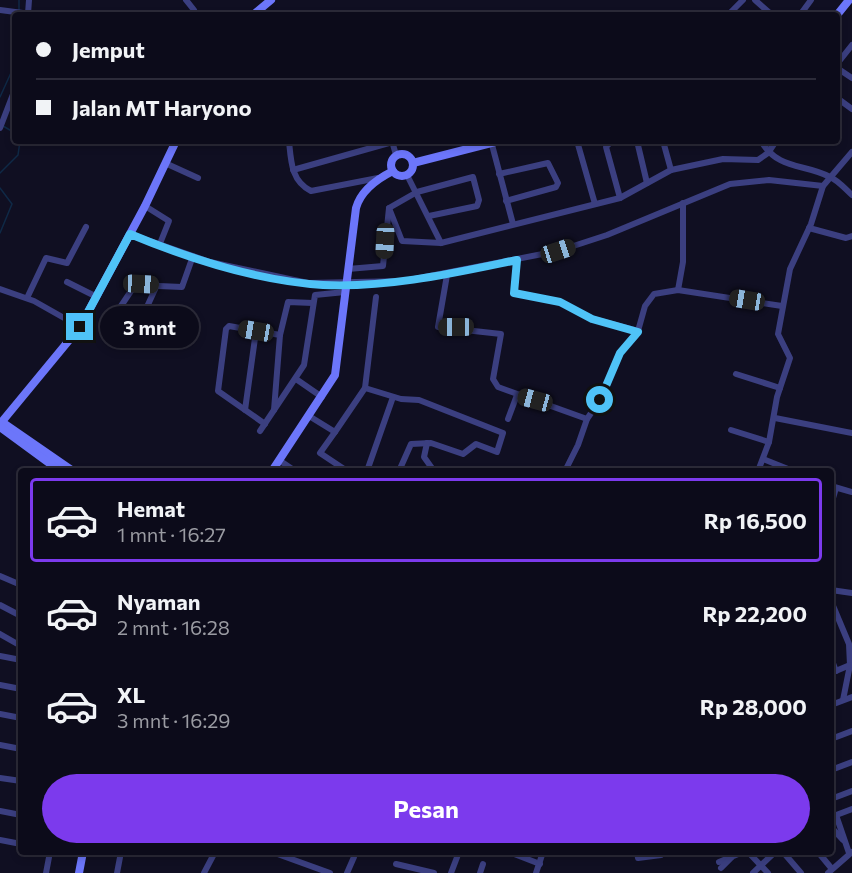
<!DOCTYPE html>
<html lang="id">
<meta charset="utf-8">
<style>
:root{--surface:#0c0b1a;--page:#151423;--text:#f1f3f6;--muted:#9a9ba2;--line:#2c2b39;--accent:#7c3aed}
body{margin:0;font-family:Commissioner,sans-serif;background:var(--page);color:var(--text);height:100vh;display:flex;flex-direction:column;font-size:22px;white-space:nowrap}
*{box-sizing:border-box;margin:0}
p{font-size:20px;color:var(--muted)}
.icon{flex:none;width:33px;height:33px;fill:none;stroke:currentColor;stroke-width:2;stroke-linecap:round;stroke-linejoin:round}
.map{position:relative;flex:1;overflow:hidden}
.drawer{position:absolute;left:18px;top:468px;width:816px;height:387px;display:flex;flex-direction:column;background:var(--surface);border-radius:6px;box-shadow:0 3px 9px #0003,0 0 0 2px var(--line)}
.drawer>*{flex:none}
.top-card{position:absolute;left:12px;top:12px;width:828px;height:132px;border-radius:6px;box-shadow:0 3px 9px #0003,0 0 0 2px var(--line);display:grid;align-content:center;height:132px;padding:0 24px;background:var(--surface)}
.end{position:absolute;width:27px;height:27px;margin:-14px;border:8px solid #4fc3f7;background:#111;box-shadow:0 0 0 3px #111}
.from{border-radius:50%}
.bubble{position:absolute;height:42px;border-radius:21px;background:var(--surface);box-shadow:0 3px 9px #0003,0 0 0 2px var(--line);font-size:20px;font-weight:700;line-height:42px;text-align:center}
.car{position:absolute;width:18px;height:36px;margin:-18px -9px;border-radius:8px;box-shadow:0 0 4px 2px #0007;background:linear-gradient(#222 24%,#8ab4d8 0 40%,#222 0 76%,#8ab4d8 0 86%,#222 0)}
.top-card b{display:flex;align-items:center;gap:21px;height:57px;font-size:22px}
.top-card b+b{border-top:2px solid var(--line)}
.top-card i{width:15px;height:15px;background:var(--text)}
ul{padding:10px 0 0;list-style:none}
li{display:flex;align-items:center;gap:18px;height:84px;margin:0 12px 9px;padding:0 12px;border:3px solid transparent;border-radius:6px}
li div{flex:1}
li b{display:block;font-size:22px}
li em{font-style:normal;font-weight:700}
li.selected{border-color:var(--accent)}
li>.icon{width:54px;height:54px;stroke-width:1.5}
.cta{display:flex;gap:12px;margin-top:auto;padding:12px 24px}
.cta a{flex:1;height:69px;border-radius:36px;background:var(--accent);color:#fff;font-size:24px;font-weight:700;line-height:69px;text-align:center}
.map>svg:first-child{display:block}
.lines{fill:none;stroke-linecap:round;stroke-linejoin:round}
.stream{stroke:#0f2946;stroke-width:1.5}
.street{stroke:#3b3f80;stroke-width:6}
.secondary{stroke:#6c76fa;stroke-width:8}
.route{stroke:#4fc3f7;stroke-width:8}
</style>
<div class="map">
<svg width="852" height="873" viewBox="0 0 852 873">
<rect width="100%" height="100%" fill="#100f22"/>
<g class="lines">
<g class="stream">
<polyline points="19,11 19,0"/>
<polyline points="0,97 15,64"/>
<polyline points="3,126 15,133"/>
<polyline points="0,173 18,155 20,141"/>
<polyline points="0,188 12,204 0,233"/>
</g>
<g class="street">
<polyline points="186,0 194,10"/>
<polyline points="755,0 772,15"/>
<polyline points="0,10 38,15"/>
<polyline points="28,14 29,0"/>
<polyline points="728,15 743,0"/>
<polyline points="800,15 811,0"/>
<polyline points="837,64 852,45"/>
<polyline points="837,68 852,78"/>
<polyline points="837,98 852,109"/>
<polyline points="0,128 15,89"/>
<path d="M 289,141 C 291,161 291,181 311,191 L 378,178"/>
<polyline points="392,141 396,155"/>
<polyline points="491,141 513,224"/>
<polyline points="577,141 595,204"/>
<polyline points="612,141 606,147 620,198"/>
<polyline points="637,141 647,183"/>
<polyline points="663,141 671,170"/>
<path d="M 761,141 C 779,171 804,163 830,177 C 839,181 845,189 852,195"/>
<polyline points="165,163 198,178"/>
<polyline points="293,170 396,141"/>
<polyline points="499,174 548,163 558,183 556,187 506,201"/>
<polyline points="407,175 441,243"/>
<polyline points="145,206 169,221 159,246"/>
<polyline points="389,208 402,241 441,243 620,198 671,170 723,159 758,160 768,153 776,141"/>
<polyline points="809,228 846,238 852,236"/>
<polyline points="130,234 210,262 308,283 404,281 558,251 607,235 730,184 769,180 823,186"/>
<polyline points="517,260 514,293 560,302 593,319 638,331"/>
<polyline points="348,269 383,266 389,208 417,192 473,177 479,200 477,206 429,216"/>
<polyline points="447,275 438,327 501,334 493,379 498,387 587,419"/>
<polyline points="67,282 97,297"/>
<polyline points="0,289 34,301 80,327"/>
<polyline points="678,290 683,262 683,203"/>
<polyline points="27,298 46,258 67,263 86,227"/>
<polyline points="140,322 157,285"/>
<polyline points="155,334 140,322 119,313 119,309 135,285 182,287 193,256"/>
<polyline points="736,374 780,388"/>
<polyline points="296,379 322,397"/>
<polyline points="365,388 401,399 419,400 503,433 497,452 476,444 463,454 431,443 411,444 399,471"/>
<polyline points="245,410 256,331"/>
<polyline points="274,410 280,335 288,302 313,303"/>
<polyline points="309,416 335,432 365,388 376,297"/>
<polyline points="775,418 852,433"/>
<polyline points="508,419 517,395"/>
<polyline points="265,424 218,391 226,329 229,326 280,335"/>
<polyline points="731,430 769,442"/>
<polyline points="260,431 304,365 315,295 345,292"/>
<polyline points="335,432 320,453 347,471"/>
<polyline points="427,443 424,457 434,471"/>
<polyline points="763,459 793,471"/>
<polyline points="279,460 295,471"/>
<polyline points="367,471 393,397"/>
<polyline points="565,471 578,445 587,419 600,400 620,353 638,331 645,306 654,294 678,290 782,306"/>
<polyline points="758,471 769,442 777,397 790,358 778,334 790,269 811,224 823,186 852,152"/>
<polyline points="831,486 852,492"/>
<polyline points="831,505 836,488"/>
<polyline points="0,576 21,585"/>
<polyline points="831,590 852,593"/>
<polyline points="831,601 849,644 850,665 843,700"/>
<polyline points="0,605 21,616"/>
<polyline points="0,634 21,646"/>
<polyline points="0,656 21,660"/>
<polyline points="831,658 836,671"/>
<polyline points="831,673 850,665"/>
<polyline points="0,685 21,689"/>
<polyline points="831,705 852,697"/>
<polyline points="0,714 21,718"/>
<polyline points="831,739 852,731"/>
<polyline points="0,745 21,749"/>
<polyline points="831,770 852,762"/>
<polyline points="0,778 21,781"/>
<polyline points="831,799 852,791"/>
<polyline points="0,811 21,815"/>
<polyline points="836,815 849,853"/>
<polyline points="831,817 852,809"/>
<polyline points="831,827 843,840"/>
<polyline points="0,840 21,844"/>
<polyline points="272,852 330,873"/>
<polyline points="509,852 540,864"/>
<polyline points="637,852 638,858 661,855 662,852"/>
<polyline points="748,852 768,873"/>
<polyline points="783,852 801,873"/>
<polyline points="818,852 832,869"/>
<polyline points="719,862 743,852"/>
<polyline points="396,864 434,873"/>
<polyline points="721,868 731,858"/>
<polyline points="46,873 50,852"/>
<polyline points="117,873 121,852"/>
<polyline points="204,873 215,852"/>
<polyline points="347,873 354,857 352,852"/>
<polyline points="451,873 459,852"/>
<polyline points="480,873 483,864"/>
<polyline points="536,873 543,852"/>
<polyline points="753,873 775,852"/>
<polyline points="828,873 852,852"/>
</g>
<g class="secondary">
<polyline points="253,15 271,0"/>
<polyline points="837,15 849,0"/>
<circle cx="402" cy="165" r="11"/>
<polyline points="413,163 499,141"/>
<polyline points="2,422 73,471"/>
<polyline points="0,424 80,327 145,206 176,141"/>
<polyline points="0,427 60,471"/>
<path d="M 272,471 L 335,375 L 356,208 C 361,190 377,179 393,171"/>
<polyline points="79,873 83,852"/>
</g>
</g>
<g class="lines">
<path class="route" d="M 80,327 L 130,234 C 190,259 259,281 323,285 C 389,288 454,273 517,260 L 514,293 L 560,302 L 592,319 L 638,332 L 620,353 L 600,400"/>
</g>
</svg>
<i class="end from" style="left:600px;top:400px"></i>
<i class="end" style="left:80px;top:327px"></i>
<div class="bubble" style="left:100px;top:306px;width:99px">3 mnt</div>
<i class="car" style="left:385px;top:241px;rotate:183deg"></i>
<i class="car" style="left:558px;top:251px;rotate:72deg"></i>
<i class="car" style="left:141px;top:284px;rotate:93deg"></i>
<i class="car" style="left:747px;top:300px;rotate:279deg"></i>
<i class="car" style="left:456px;top:327px;rotate:270deg"></i>
<i class="car" style="left:256px;top:331px;rotate:280deg"></i>
<i class="car" style="left:535px;top:400px;rotate:285deg"></i>
<div class="top-card">
<b><i class="from"></i>Jemput</b>
<b><i></i>Jalan MT Haryono</b>
</div>
<section class="drawer">
<ul>
<li class="selected"><svg class="icon" aria-label="car" viewBox="0 0 24 24"><path d="M5 17H2v-5l4-1 3-4h7l3 4 3 1v5h-3M9 17h6M6 11h13"/><circle cx="7" cy="17" r="2"/><circle cx="17" cy="17" r="2"/></svg><div><b>Hemat</b><p>1 mnt · 16:27</p></div><em>Rp 16,500</em></li>
<li><svg class="icon" aria-label="car" viewBox="0 0 24 24"><path d="M5 17H2v-5l4-1 3-4h7l3 4 3 1v5h-3M9 17h6M6 11h13"/><circle cx="7" cy="17" r="2"/><circle cx="17" cy="17" r="2"/></svg><div><b>Nyaman</b><p>2 mnt · 16:28</p></div><em>Rp 22,200</em></li>
<li><svg class="icon" aria-label="car" viewBox="0 0 24 24"><path d="M5 17H2v-5l4-1 3-4h7l3 4 3 1v5h-3M9 17h6M6 11h13"/><circle cx="7" cy="17" r="2"/><circle cx="17" cy="17" r="2"/></svg><div><b>XL</b><p>3 mnt · 16:29</p></div><em>Rp 28,000</em></li>
</ul>
<div class="cta"><a>Pesan</a></div>
</section>
</div>
